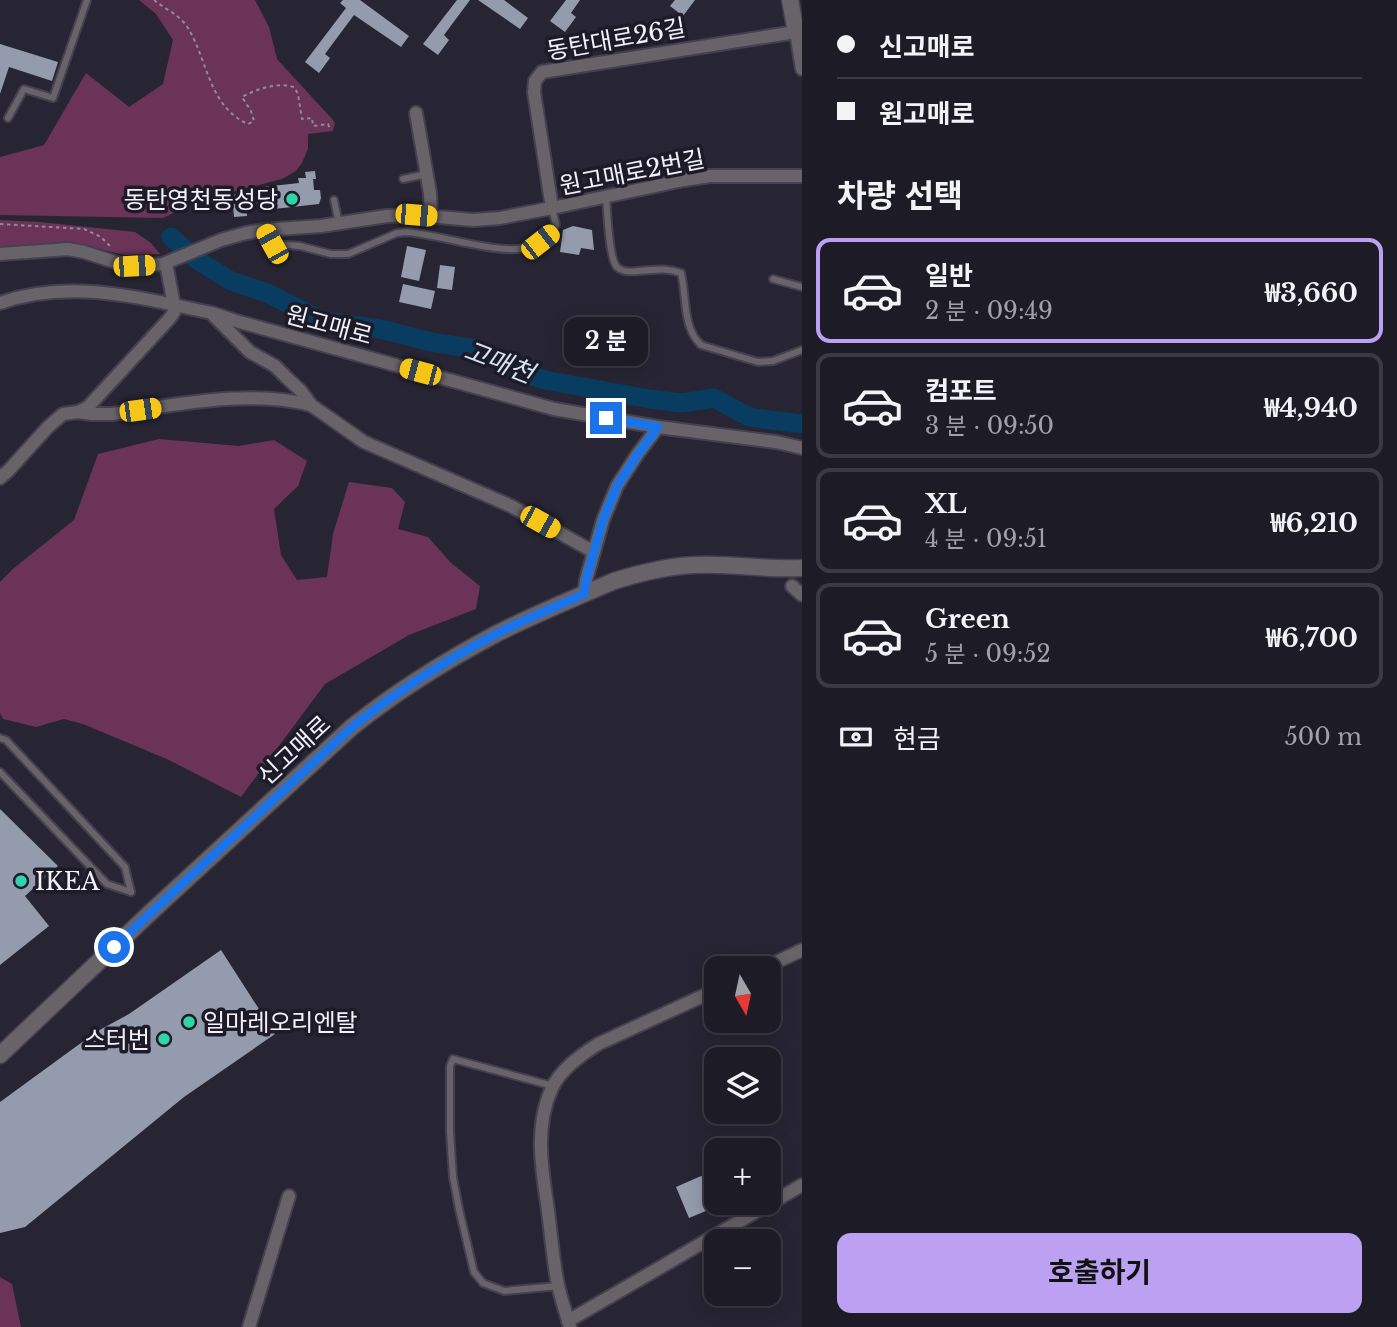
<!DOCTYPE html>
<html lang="ko">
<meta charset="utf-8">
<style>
:root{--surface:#1d1c26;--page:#2a2932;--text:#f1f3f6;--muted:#a0a1a7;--line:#3b3a43;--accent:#bca0f2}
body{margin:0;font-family:"Libre Baskerville","Noto Sans KR",serif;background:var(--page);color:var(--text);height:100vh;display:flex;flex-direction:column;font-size:26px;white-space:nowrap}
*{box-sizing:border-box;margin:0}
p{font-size:23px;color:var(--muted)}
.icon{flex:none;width:38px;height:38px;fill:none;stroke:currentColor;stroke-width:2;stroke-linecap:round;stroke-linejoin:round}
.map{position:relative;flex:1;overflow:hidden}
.sheet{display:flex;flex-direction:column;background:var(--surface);width:595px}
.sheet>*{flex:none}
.guide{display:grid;align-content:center;height:154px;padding:0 35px;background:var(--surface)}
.needle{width:46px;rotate:171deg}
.tools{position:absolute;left:704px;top:956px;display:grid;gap:14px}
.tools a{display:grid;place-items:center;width:77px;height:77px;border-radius:14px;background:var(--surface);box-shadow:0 4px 18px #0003,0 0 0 2px var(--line);font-size:35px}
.end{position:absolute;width:32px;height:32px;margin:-16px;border:9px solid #1a73e8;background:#fff;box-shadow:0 0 0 4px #fff}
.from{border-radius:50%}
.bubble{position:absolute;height:49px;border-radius:14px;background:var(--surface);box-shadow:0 4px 18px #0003,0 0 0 2px var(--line);font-size:23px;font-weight:700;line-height:49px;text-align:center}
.car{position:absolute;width:21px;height:42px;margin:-21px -10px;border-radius:9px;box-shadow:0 0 5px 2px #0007;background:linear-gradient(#f5c518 24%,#345 0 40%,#f5c518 0 76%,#345 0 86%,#f5c518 0)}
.guide b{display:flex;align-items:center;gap:24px;height:66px;font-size:26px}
.guide b+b{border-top:2px solid var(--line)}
.guide i{width:18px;height:18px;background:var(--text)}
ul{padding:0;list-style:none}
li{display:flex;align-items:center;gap:21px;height:105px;margin:0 14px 10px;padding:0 21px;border:4px solid var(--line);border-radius:14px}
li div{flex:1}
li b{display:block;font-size:26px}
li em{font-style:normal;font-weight:700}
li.selected{border-color:var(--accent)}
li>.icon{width:63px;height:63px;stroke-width:1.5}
h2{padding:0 35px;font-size:32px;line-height:84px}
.pay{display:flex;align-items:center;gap:18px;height:77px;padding:0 35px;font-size:26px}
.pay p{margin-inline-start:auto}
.cta{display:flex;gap:14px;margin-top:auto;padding:14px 35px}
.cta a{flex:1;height:80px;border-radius:14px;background:var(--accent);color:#111;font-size:28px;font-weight:700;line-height:80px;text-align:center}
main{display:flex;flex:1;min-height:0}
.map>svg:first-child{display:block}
.green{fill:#6b3357}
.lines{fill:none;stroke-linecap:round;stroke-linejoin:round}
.river{stroke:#083d61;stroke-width:19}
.building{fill:#949bac}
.service-casing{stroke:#43414f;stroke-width:10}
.minor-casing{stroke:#43414f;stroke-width:16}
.tertiary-casing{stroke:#43414f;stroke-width:19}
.path{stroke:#8e8c98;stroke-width:2;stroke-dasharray:3.5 3.5;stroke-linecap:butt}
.service{stroke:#686369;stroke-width:6}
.minor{stroke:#686369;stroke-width:12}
.tertiary{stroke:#686369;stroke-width:16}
.route{stroke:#1a73e8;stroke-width:9}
.poi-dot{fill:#2fd4aa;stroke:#1e1b29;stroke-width:2.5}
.labels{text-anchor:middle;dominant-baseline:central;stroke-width:7;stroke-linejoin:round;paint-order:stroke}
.street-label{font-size:24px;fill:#f2f0fa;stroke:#1e1b29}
.poi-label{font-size:24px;fill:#f2f0fa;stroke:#1e1b29;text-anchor:end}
.water-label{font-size:26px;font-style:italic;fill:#d3e4f2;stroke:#1e1b29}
</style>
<main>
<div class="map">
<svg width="802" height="1327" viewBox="0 0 802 1327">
<rect width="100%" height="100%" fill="#272533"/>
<g class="green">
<polygon points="139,0 255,0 269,27 277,59 333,120 335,123 333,131 308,134 308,149 302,163 296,171 282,179 243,189 194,203 163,218 0,215 0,157 44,145 86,73 129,107 163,84 173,40 156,14"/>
<polygon points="0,220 40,222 135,232 151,243 160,254 124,255 72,242 0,248"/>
<polygon points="159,439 239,446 274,440 307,461 298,486 274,509 281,555 297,580 327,577 333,534 349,482 392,488 405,502 398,529 428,537 451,563 480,586 476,609 409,635 325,684 241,797 169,760 83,724 64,719 36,727 3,719 0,713 0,582 14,568 74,520 98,454"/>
<polygon points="0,1277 12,1284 21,1327 0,1327"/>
</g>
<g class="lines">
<polyline class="river" points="171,237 197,260 231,281 267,293 321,320 385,330 431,342 476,349 501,359 522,373 545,380 650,399 682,403 714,398 749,417 802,424"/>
</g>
<g class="building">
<polygon points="343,0 360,0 409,36 401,47 354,15 325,54 330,58 319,73 305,62 346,8 340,3"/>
<polygon points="457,0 470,0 444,35 449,40 438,55 423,44"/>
<polygon points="478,0 504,0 528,18 520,29"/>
<polygon points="566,0 580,0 571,13 576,17 565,32 550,21"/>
<polygon points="675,0 695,0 683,16 670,6"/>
<polygon points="0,44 58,62 52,81 9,67 0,94"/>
<polygon points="315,171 316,179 313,179 314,190 320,190 321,198 319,204 265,210 264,204 257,205 255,191 263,190 263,187 299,183 298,178 306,178 305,172"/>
<polygon points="246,194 247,216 234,217 232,195"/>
<polygon points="573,226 592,230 594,250 581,248 579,255 560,252 563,230"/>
<polygon points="407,246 426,250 419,281 401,277"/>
<polygon points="440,265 455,267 452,290 437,288"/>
<polygon points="403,284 435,291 431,309 399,302"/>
<polygon points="0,809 58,866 25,896 49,926 0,965"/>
<polygon points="221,950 275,1034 184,1097 25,1227 0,1233 0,1102 96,1032 129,1014"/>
<polygon points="701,1176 716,1187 716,1200 713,1208 689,1218 676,1187"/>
</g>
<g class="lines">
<g class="service-casing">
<g id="service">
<polyline points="8,118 24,89 53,98 87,0"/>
<polyline points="403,179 427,174"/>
<path d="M 606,196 C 607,210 609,259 617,267 C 622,272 631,272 638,271 C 654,270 666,267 681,273 C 687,297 682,327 701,345 L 758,362 L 773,361 L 802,350"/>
<polyline points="334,200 339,224"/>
<path d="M 264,230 L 272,244 L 300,246 L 331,254 L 348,254 L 397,233 L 407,232 C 425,234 443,238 461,242 C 492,248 537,261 556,225 L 552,208"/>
<polyline points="773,279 802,287"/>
<polyline points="0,738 6,740 125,867 131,892"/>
<polyline points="0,772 107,884 131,892"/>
<polyline points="553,1086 453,1059 450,1066 450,1132 453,1177 459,1209 474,1272 483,1283 504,1291 558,1286"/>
</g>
</g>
<g class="minor-casing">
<g id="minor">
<polyline points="416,113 430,193 431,216"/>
<polyline points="552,208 684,180 710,176 802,176"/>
<polyline points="0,254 68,249 84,252 118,263 134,266 163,264 221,240 246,233 264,230 321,226 387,216 416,215 473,220 500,218 552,208 534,92 535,81 542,72 796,32 802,69"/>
<path d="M 0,303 C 57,283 117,292 174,305 L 166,263"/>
<polyline points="214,316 250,352 275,366 287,378 301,391 311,405 364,442 511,506 594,552"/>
<path d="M 78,412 L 92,414 L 112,414 C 177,405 247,389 311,405"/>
<polyline points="0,478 9,470 48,427 63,414 78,412 88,407 170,318 174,312 174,305 212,313 236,321 554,409 658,427 776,442 802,448"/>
<polyline points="792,586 802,595"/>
<polyline points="584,594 586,580 603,520 617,486 637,455 658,427"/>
<polyline points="764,968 802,950"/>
<polyline points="568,1321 802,1185"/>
<polyline points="249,1327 289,1196"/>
<path d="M 570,1327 C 566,1313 561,1299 558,1285 C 553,1261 551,1235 548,1210 C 542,1171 534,1126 552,1088 C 561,1069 581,1055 598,1044 L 716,990"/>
</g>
</g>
<g class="tertiary-casing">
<g id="tertiary">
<polyline points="790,0 796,32 802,31"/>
<path d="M 0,1055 L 151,912 L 352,727 C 397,691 445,661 496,634 C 535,614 575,598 614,581 C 640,573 666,566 694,565 C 730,563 766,570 802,568"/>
</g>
</g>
<g class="path">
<path d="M 154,0 C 165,9 180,15 188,28 C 208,61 209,107 248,124 L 254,121 L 251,111 L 242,97 C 257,89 276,82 294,87 L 298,94 L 302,119 L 312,118 L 313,126 L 328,124 L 330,129"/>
<polyline points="0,224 84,229 101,237 112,248"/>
</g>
<use href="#service" class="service"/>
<use href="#minor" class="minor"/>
<use href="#tertiary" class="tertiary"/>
</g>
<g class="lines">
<path class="route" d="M 114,947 L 352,727 C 397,691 445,661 496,634 C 525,619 555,607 584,594 L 586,580 L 603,520 L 617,486 L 638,454 L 658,427 L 606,418"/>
</g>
<g class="poi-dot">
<circle cx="292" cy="199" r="7"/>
<circle cx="21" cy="881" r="7"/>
<circle cx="189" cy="1022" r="7"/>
<circle cx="164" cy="1039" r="7"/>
</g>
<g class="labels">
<g class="street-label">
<text transform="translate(616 39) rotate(-10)">동탄대로26길</text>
<text transform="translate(632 172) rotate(-11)">원고매로2번길</text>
<text transform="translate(329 325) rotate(15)">원고매로</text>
<text transform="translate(294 750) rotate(-43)">신고매로</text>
</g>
<g class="poi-label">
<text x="278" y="199">동탄영천동성당</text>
<text x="35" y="881" text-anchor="start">IKEA</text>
<text x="203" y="1022" text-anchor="start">일마레오리엔탈</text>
<text x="150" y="1039">스터번</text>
</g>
<g class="water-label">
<text transform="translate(499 362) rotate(21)">고매천</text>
</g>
</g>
</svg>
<div class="tools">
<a><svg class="needle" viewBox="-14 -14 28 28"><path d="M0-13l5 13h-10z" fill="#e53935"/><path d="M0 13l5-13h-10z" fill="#a0a1a7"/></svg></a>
<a><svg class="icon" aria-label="layers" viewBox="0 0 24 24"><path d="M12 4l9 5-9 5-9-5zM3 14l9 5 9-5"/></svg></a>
<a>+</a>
<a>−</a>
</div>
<i class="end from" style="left:114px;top:947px"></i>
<i class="end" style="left:606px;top:418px"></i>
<div class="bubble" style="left:564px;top:317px;width:84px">2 분</div>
<i class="car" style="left:416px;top:215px;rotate:95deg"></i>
<i class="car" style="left:540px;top:242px;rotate:52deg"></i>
<i class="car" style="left:272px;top:244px;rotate:331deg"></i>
<i class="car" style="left:134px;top:266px;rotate:87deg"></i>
<i class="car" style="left:420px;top:372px;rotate:285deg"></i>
<i class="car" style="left:140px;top:410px;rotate:82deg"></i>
<i class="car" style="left:540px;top:522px;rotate:119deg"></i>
</div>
<section class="sheet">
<div class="guide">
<b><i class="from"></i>신고매로</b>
<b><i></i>원고매로</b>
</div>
<h2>차량 선택</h2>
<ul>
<li class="selected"><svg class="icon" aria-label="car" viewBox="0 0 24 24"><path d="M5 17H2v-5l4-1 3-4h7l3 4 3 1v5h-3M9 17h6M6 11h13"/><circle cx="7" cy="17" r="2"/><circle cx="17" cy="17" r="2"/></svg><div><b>일반</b><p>2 분 · 09:49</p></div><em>₩3,660</em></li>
<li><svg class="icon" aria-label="car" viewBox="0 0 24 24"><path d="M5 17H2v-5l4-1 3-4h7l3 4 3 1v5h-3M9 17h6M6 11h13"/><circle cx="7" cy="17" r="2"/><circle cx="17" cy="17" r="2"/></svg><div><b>컴포트</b><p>3 분 · 09:50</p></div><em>₩4,940</em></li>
<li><svg class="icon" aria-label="car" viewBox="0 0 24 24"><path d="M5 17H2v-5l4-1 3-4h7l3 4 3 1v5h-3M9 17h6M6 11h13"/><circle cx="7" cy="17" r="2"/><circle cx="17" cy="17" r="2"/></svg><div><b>XL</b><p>4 분 · 09:51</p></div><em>₩6,210</em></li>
<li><svg class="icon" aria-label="car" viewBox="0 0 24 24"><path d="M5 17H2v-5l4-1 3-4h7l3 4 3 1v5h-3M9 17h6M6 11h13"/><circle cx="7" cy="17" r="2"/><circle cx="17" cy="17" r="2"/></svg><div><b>Green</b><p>5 분 · 09:52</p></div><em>₩6,700</em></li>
</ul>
<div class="pay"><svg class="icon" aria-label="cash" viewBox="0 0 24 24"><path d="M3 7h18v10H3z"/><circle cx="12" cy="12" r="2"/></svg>현금<p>500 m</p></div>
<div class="cta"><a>호출하기</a></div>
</section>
</main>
